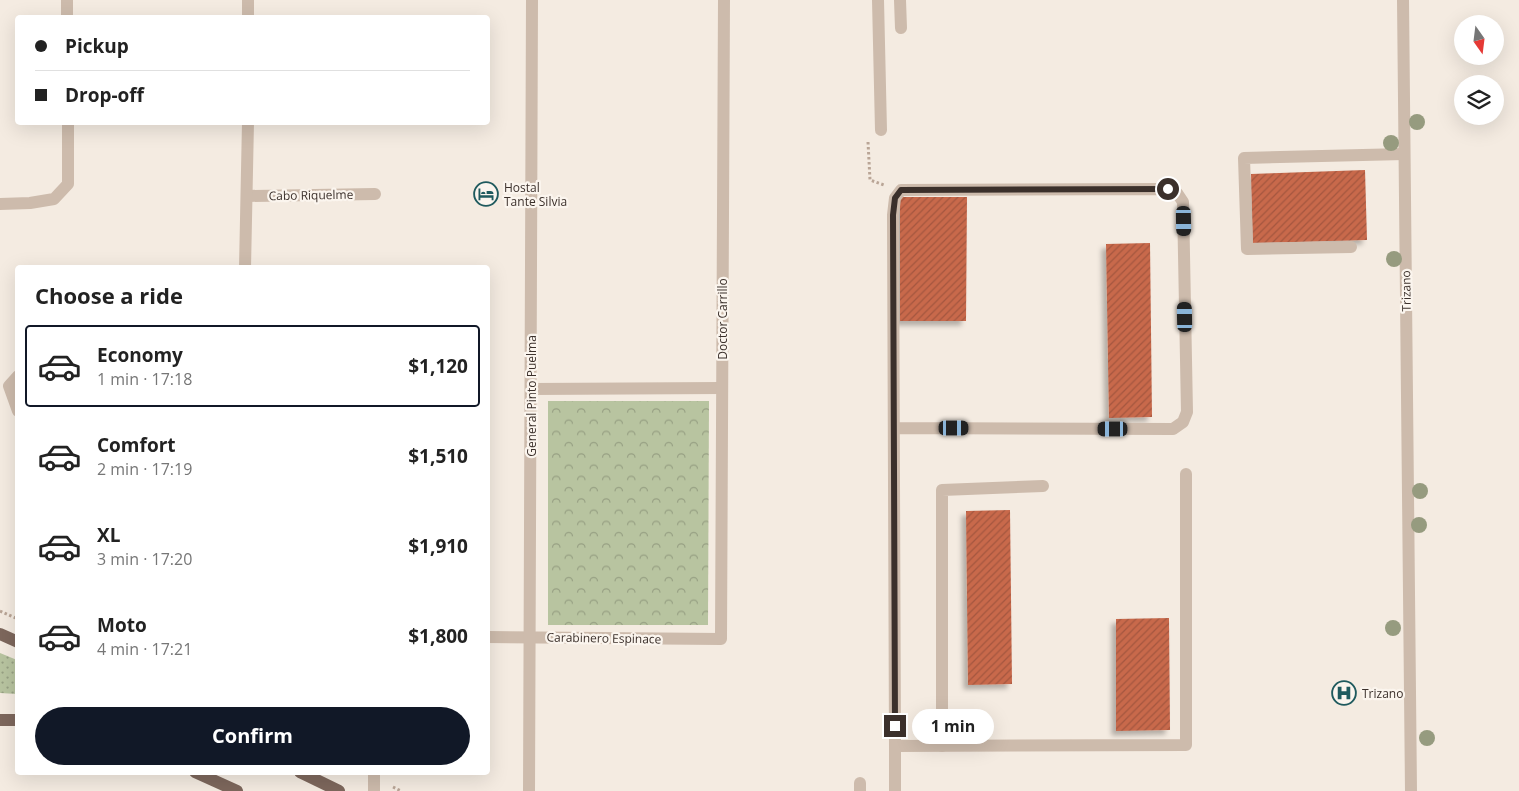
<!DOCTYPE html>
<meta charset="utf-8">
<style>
:root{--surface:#fff;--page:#f6f6f6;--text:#222;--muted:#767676;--line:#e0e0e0;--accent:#111827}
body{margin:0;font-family:"Open Sans",sans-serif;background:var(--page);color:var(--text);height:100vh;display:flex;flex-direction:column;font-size:19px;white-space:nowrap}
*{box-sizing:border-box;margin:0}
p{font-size:16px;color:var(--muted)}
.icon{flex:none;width:28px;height:28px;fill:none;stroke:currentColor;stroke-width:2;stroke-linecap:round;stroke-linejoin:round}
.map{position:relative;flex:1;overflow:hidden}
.side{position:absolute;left:15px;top:265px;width:475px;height:510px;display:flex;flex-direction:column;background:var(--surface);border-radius:5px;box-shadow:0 5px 20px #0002}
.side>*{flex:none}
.top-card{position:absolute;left:15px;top:15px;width:475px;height:110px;border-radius:5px;box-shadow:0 5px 20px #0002;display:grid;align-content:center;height:110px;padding:0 20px;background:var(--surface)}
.needle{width:32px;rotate:166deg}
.fabs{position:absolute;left:1454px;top:15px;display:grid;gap:10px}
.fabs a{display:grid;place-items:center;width:50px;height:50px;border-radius:50%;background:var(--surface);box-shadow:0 5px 20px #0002;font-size:25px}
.end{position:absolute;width:22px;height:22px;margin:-11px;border:6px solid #3b302b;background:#fff;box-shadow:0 0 0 2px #fff}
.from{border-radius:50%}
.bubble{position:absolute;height:35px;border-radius:18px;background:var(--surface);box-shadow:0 5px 20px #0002;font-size:16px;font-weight:700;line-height:35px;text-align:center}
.car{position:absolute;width:15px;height:30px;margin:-15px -8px;border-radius:6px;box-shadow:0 0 4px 1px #0007;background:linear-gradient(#222 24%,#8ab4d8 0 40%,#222 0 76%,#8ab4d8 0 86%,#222 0)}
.top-card b{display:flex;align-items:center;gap:18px;height:48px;font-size:19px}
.top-card b+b{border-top:1px solid var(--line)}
.top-card i{width:12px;height:12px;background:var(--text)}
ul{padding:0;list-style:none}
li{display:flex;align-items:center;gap:15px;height:82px;margin:0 10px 8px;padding:0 10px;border:2px solid transparent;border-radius:5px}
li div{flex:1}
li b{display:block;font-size:19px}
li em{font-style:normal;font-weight:700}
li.active{border-color:var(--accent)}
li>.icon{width:45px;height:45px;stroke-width:1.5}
h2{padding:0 20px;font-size:22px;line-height:60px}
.action{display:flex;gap:10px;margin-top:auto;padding:10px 20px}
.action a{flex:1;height:58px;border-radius:30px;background:var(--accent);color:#fff;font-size:20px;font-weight:700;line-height:58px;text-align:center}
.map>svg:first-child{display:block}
.grass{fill:url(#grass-dots)}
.park{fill:url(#park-crowns)}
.building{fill:url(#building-hatch);filter:url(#shadow)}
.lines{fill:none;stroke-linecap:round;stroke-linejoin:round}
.path{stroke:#b9a596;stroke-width:3;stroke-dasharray:2.5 2.5;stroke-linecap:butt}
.service{stroke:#cdbbac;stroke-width:12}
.minor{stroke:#cdbbac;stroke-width:12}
.primary{stroke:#7d675c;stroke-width:12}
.tree{fill:#969b7f}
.route{stroke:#3b302b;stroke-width:6}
.labels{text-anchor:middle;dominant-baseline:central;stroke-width:4.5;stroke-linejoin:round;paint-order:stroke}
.poi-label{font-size:12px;fill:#3b302b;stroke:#fbf5ee;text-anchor:start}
.street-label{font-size:12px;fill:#3b302b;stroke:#fbf5ee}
</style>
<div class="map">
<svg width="1519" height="791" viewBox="0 0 1519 791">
<defs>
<pattern id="grass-dots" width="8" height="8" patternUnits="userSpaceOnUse" patternTransform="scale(1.25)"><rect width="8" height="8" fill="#b8c4a0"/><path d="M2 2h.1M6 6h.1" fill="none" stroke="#97a083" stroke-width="1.8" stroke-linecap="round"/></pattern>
<pattern id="park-crowns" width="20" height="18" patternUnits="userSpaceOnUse" patternTransform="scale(1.25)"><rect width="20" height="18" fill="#b8c4a0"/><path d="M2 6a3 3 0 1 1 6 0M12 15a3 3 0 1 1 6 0" fill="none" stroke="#97a083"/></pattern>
<pattern id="building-hatch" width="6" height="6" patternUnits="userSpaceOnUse" patternTransform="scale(1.25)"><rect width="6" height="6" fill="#c8694b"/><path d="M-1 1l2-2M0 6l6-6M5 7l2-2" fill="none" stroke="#a4573f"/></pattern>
<filter id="shadow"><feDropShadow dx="-4.5" dy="4.5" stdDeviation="2.5" flood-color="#0004"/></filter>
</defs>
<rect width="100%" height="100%" fill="#f4ebe1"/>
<polygon class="grass" points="0,653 17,660 17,694 0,693"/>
<polygon class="park" points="548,401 709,401 708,625 548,625"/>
<g class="building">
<polygon points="1365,170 1367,240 1253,243 1251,174"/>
<polygon points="900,197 967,197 966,321 900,321"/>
<polygon points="1150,243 1152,417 1109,418 1106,244"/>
<polygon points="1010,510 1012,684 968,685 966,511"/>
<polygon points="1169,618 1170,730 1116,731 1116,619"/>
</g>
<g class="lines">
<g class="path">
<polyline points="868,142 870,180 884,185"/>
<polyline points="0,611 18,619"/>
<polyline points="393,787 401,791"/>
</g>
<g class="service">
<polyline points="878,0 881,130"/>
<polyline points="900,0 901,28"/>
<polyline points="1351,247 1247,249 1244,158 1404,154"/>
<polyline points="894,428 1173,429 1183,422 1187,412 1183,202 1177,193 1167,189 901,190 895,198 893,215 895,746"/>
<polyline points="942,746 942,490 1043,486"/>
<polyline points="860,783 860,791"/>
<polyline points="895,791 895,746 1186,745 1186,474"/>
</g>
<g class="minor">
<polyline points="67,0 67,18"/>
<polyline points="1403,0 1411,791"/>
<polyline points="248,18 248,0"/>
<polyline points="247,196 375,194"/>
<polyline points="0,204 30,203 54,199 68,184 68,122"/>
<polyline points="245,268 248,122"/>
<polyline points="18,376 9,386 18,411"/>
<polyline points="531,389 722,388"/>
<polyline points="488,637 721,639 724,0"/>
<polyline points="374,791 374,772"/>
<polyline points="529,791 532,0"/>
</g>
<g class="primary">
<polyline points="0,634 18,642"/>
<polyline points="0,720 18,720"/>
<polyline points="195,772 237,791"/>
<polyline points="300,772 339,791"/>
</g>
</g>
<g class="tree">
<circle cx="1417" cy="122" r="8"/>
<circle cx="1391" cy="143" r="8"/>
<circle cx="1394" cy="259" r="8"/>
<circle cx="1420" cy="491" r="8"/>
<circle cx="1419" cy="525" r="8"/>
<circle cx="1393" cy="628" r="8"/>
<circle cx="1427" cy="738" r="8"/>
</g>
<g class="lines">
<polyline class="route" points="895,726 893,215 895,198 901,190 1168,189"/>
</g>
<defs>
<g id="hotel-ring" transform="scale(1.25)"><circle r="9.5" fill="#fbf5ee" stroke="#1f5a5e" stroke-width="1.5"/><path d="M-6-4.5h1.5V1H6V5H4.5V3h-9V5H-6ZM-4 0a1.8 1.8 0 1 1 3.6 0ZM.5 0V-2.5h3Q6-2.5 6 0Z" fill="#1f5a5e"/></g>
<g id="hospital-ring" transform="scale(1.25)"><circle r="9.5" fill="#fbf5ee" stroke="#1f5a5e" stroke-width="1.5"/><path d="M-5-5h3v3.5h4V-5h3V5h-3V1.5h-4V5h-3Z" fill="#1f5a5e"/></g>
</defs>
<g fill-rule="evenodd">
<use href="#hotel-ring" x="486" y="194"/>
<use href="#hospital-ring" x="1344" y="693"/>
</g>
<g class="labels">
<g class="poi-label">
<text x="504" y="187">Hostal<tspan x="504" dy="14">Tante Silvia</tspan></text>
<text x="1362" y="693">Trizano</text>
</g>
<g class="street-label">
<text transform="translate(311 195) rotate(-1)">Cabo Riquelme</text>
<text transform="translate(1406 291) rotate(-91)">Trizano</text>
<text transform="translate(722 319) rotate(-90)">Doctor Carrillo</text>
<text transform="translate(531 396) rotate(-90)">General Pinto Puelma</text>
<text transform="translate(604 638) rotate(1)">Carabinero Espinace</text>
</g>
</g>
</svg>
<div class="fabs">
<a><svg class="needle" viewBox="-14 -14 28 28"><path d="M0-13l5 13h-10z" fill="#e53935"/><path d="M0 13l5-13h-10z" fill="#767676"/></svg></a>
<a><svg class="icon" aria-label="layers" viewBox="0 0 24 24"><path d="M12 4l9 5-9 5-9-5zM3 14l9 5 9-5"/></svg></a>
</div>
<i class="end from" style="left:1168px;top:189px"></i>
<i class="end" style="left:895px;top:726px"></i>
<div class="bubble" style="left:912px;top:709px;width:82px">1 min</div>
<i class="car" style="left:1184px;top:221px;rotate:179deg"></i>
<i class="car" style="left:1185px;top:317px;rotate:359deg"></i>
<i class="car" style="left:954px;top:428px;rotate:90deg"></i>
<i class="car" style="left:1113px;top:429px;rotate:270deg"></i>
<div class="top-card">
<b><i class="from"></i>Pickup</b>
<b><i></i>Drop-off</b>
</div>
<section class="side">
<h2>Choose a ride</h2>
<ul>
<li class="active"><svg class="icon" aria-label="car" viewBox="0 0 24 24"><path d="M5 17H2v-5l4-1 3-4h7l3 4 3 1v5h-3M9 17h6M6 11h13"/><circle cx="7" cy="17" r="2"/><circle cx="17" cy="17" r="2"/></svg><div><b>Economy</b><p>1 min · 17:18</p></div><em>$1,120</em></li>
<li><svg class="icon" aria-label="car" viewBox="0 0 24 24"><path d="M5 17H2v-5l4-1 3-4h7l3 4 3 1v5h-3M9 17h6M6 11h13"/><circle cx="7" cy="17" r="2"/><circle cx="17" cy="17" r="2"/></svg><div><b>Comfort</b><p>2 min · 17:19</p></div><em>$1,510</em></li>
<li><svg class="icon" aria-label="car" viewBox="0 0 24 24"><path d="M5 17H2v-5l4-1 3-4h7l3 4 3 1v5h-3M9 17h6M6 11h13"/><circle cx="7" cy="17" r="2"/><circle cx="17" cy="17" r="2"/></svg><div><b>XL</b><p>3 min · 17:20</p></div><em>$1,910</em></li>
<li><svg class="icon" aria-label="car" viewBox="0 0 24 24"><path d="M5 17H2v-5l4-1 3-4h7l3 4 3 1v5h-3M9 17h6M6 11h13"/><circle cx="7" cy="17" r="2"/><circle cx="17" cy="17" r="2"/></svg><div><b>Moto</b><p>4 min · 17:21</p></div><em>$1,800</em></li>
</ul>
<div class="action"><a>Confirm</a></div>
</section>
</div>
